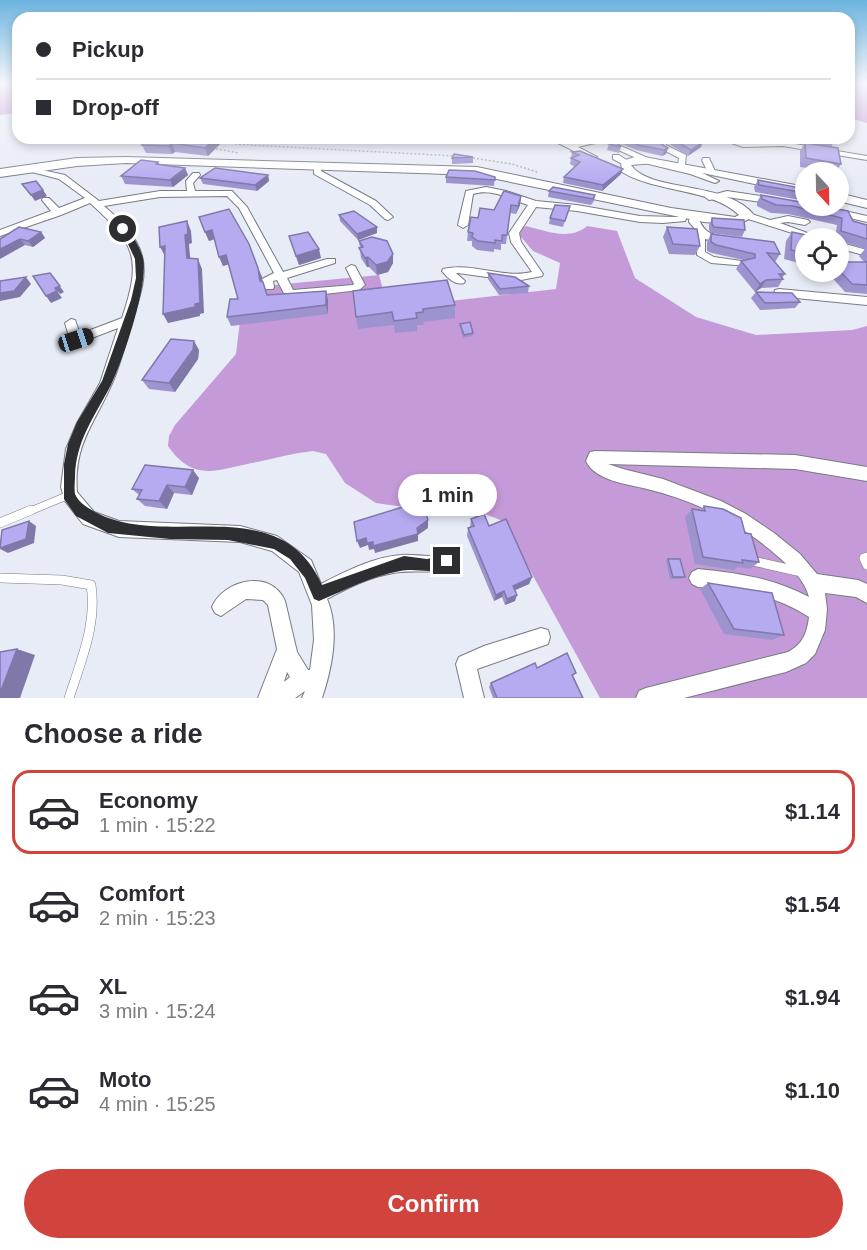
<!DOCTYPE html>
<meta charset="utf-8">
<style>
:root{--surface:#fff;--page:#f2f2f3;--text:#2b2b33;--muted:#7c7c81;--line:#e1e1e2;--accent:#d1433d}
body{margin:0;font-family:Helvetica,sans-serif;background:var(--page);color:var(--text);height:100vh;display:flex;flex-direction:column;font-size:22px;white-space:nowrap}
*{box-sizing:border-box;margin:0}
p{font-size:20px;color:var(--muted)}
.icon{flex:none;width:33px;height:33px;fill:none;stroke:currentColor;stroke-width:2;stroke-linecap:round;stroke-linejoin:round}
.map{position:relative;height:698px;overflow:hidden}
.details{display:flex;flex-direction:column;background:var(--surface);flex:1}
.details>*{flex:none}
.guide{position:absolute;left:12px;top:12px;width:843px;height:132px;border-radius:18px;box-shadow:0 3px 9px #0003;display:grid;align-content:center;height:132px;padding:0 24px;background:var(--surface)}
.needle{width:39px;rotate:158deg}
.buttons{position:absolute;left:795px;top:162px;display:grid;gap:12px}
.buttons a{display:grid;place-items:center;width:54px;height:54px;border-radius:50%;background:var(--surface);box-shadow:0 3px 9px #0003;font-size:30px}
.end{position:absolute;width:27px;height:27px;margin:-14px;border:8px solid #2c2e31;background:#fff;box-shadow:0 0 0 3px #fff}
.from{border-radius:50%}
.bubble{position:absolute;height:42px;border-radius:21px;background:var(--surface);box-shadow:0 3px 9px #0003;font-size:20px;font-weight:800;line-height:42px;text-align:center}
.car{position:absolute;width:18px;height:36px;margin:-18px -9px;border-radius:8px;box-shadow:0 0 4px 2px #0007;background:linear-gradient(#222 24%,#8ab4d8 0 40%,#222 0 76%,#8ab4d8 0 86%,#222 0)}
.guide b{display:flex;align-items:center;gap:21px;height:57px;font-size:22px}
.guide b+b{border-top:2px solid var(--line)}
.guide i{width:15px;height:15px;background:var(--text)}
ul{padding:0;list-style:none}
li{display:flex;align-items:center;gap:18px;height:84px;margin:0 12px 9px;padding:0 12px;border:3px solid transparent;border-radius:18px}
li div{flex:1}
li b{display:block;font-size:22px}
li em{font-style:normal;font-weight:800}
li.active{border-color:var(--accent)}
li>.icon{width:54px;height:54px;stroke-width:1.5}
h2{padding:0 24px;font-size:27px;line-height:72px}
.cta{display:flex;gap:12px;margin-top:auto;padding:12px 24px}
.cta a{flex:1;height:69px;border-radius:36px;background:var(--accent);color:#fff;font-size:24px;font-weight:800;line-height:69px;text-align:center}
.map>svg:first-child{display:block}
.forest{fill:#c59ad9}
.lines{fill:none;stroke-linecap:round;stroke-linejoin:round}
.lane-far1-casing{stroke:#777b84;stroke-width:8}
.lane-casing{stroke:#777b84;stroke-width:10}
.street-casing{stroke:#777b84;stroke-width:2}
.secondary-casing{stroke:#777b84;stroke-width:2}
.path{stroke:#acb0b7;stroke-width:1.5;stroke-dasharray:2 2;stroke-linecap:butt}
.lane-far1{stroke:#fff;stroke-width:7}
.lane{stroke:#fff;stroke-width:9}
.street{fill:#fff;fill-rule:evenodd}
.secondary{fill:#fff;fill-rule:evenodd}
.wall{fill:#9d93cf}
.shaded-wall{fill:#7f78a9}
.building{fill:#b6abf1;stroke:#7f78a9;stroke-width:1.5}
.route{fill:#2c2e31}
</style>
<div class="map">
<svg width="867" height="698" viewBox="0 0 867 698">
<rect width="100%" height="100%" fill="#e8ecf6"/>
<g class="forest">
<polygon points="0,84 18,84 18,113 0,115"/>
<polygon points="849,84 867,84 867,123 849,118"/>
<path d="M 526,226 C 546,231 570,241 587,226 L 617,231 L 635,278 L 696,317 L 756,335 L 852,330 L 867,326 L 867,698 L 600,698 L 503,521 L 448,500 L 404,507 L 376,503 L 345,483 L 326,454 L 313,451 C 294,453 276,458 257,462 C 220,468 195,485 168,446 L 169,436 L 175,425 L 236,354 L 244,288 L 379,275 L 388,308 L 556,289 L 560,263 L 533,251 L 516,231 Z"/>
</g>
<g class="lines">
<g class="lane-far1-casing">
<polyline id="lane-far1" points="28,512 69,495"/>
</g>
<g class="lane-casing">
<g id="lane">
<polyline points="0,523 31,510"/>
<polyline points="867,557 864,558 867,565"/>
<polyline points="753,561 797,571"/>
<path d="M 0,578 L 62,580 L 91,585 C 97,624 81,661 69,698"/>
</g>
</g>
<g class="street-casing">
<g id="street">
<path d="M 548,138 C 565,138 567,146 585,141 L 581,138 L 595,139 L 595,143 L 578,147 L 597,157 L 590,159 Z"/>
<polygon points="717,138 728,138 744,143 783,142 867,156 867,160 783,146 743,147"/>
<polygon points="659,141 665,141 666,145 686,155 685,165 682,167 696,170 719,181 715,183 690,174 636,161 636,158 614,148 621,146 650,159 678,166 679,158 660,148"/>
<polygon points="613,155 619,155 631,163 624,165 613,159"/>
<polygon points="703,158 709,158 715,171 714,173 708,173 702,160"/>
<polygon points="314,165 320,165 321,171 376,201 393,217 388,220 385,219 370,205 314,174"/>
<path d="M 28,167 L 65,175 L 99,201 L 160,191 L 187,191 L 186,181 L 193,173 L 199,173 L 200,175 L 193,183 L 195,191 L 232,191 L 247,207 L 283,272 L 327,259 L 335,259 L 335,263 L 287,278 L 293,290 L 353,285 L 354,284 L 346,268 L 351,265 L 355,266 L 365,285 L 359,290 L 290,298 L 286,297 L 277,280 L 273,281 L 274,287 L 273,289 L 265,289 L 262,279 L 274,273 L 239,208 L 227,196 L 160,197 L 104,206 C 119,219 137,236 142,256 C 147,276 140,296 134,315 C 127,337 122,360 113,381 C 96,422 73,443 77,492 L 94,512 L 119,521 L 240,526 L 277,536 L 311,560 L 321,584 C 346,571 373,557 401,555 C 411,554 420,556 430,556 C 439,556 445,552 453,555 L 455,561 L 453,567 C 433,575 414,569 393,573 C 369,577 348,588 327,599 C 340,629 332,668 322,698 L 302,698 L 305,691 L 295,698 L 258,698 L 277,649 L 268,605 L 263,600 L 246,599 L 221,616 L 215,613 L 212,607 C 223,580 271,568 285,601 L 297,652 L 308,670 L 310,670 L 314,640 L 312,605 L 299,572 L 272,551 L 240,542 L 119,537 L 83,524 L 65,501 L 61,487 L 66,449 L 77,423 L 100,383 L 118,328 L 76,344 L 70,340 L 65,323 L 71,319 L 75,320 L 80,334 L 122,318 C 142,259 136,244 90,203 L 61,215 L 0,236 L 0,230 L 51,211 L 42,200 L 43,198 L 49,198 L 59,208 L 85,198 L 59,179 L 28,171 ZM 287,672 L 290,677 L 284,682 Z"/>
<path d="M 486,187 L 506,191 L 536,201 L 577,205 L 640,216 L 675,217 L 679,217 L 682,211 L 688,211 L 689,213 L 685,221 L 663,223 L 640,222 L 577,211 L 536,207 L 519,233 L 521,242 L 543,274 L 542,276 L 516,281 L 458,273 L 456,273 L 465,281 L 464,283 C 455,286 447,277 442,271 L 443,269 C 473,262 502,279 532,272 L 511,242 L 509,233 L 528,205 C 510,199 492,188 473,194 L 468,225 L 463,228 L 458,225 L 466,191 Z"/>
<polygon points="727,191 774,198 778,201 774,204 727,197 709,200 705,197"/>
<polygon points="836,209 867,216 867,222 833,214 832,212"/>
<path d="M 694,212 L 697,213 C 702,231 708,234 726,238 L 728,240 L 723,243 L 705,239 L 705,252 L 714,257 L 748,262 L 748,266 L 711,263 L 697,255 L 696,230 L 689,222 L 690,215 Z"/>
<polygon points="748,213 770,220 788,216 808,220 810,222 805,225 788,222 780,223 821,238 808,238 745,218 745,214"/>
<polygon points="838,242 867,250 867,256 838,248"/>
<polygon points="779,289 867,297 867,305 775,296 774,293 775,290"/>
<path d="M 595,451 L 795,455 L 867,467 L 867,481 L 795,469 L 608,464 L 623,469 L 663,479 L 721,501 L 746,514 L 774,533 L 800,554 L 817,574 L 858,580 L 867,584 L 867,603 L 856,597 L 825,593 L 827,609 L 825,630 L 815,654 L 806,663 L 786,672 L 684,698 L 636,698 L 639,691 L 646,688 L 788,652 C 803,644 807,633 809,617 C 771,593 742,591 698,587 L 692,584 L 689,578 L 692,572 L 698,569 C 738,573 773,578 809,597 C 805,581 793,570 782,560 C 744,525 697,501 647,489 C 628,484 595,481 586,461 L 590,452 Z"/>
<polygon points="541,628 548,630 550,637 548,644 477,669 484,698 464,698 456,664 459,657 484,646"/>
</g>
</g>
<g class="secondary-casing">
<g id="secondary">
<path d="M 639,156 L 806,187 L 806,195 L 655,163 L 631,165 C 650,193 727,180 755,216 L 737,225 L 704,222 L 477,175 L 126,163 L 77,166 L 0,177 L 0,169 L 77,158 L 126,157 L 477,167 L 671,208 L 735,217 L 739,215 C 711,188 656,193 622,172 L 621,161 Z"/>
<polygon points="838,193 867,200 867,208 838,201"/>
</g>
</g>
<g class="path">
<polyline points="232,138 249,145 455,156"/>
<polyline points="219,142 246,145"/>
<polyline points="212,148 239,153"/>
<polyline points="473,158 512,164 537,172"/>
</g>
<use href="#lane-far1" class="lane-far1"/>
<use href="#lane" class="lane"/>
<use href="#street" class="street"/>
<use href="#secondary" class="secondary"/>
</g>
<g class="wall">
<polygon points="149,138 225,138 225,139 208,156 175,152 172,154 146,153 142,145"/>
<polygon points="616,138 692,138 701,147 688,156 668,143 666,139 660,139 660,143 668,148 666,154 662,156 636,150 622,144 618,145 621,147 619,153 607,150 609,144"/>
<polygon points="800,138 833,138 834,142 831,147 841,164 836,172 800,167 800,151 805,143 800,143"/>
<polygon points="572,152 621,174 602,191 563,183 564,177 575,167 570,164"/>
<polygon points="473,157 473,163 452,164 452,158"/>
<polygon points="158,162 160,165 185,168 188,175 173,187 125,184 121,176"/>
<polygon points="268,175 269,181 257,191 203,184 200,178"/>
<polygon points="446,177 495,177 494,186 446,183"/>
<polygon points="758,180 806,189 806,201 755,192 754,187"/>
<polygon points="549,191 595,195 594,201 591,205 548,197"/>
<polygon points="838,192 843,200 837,207 828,206 838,206"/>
<polygon points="761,195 806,203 853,221 867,225 867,294 845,292 827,272 838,272 838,262 864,262 859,256 865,249 838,240 838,238 835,238 837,225 788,214 771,213 757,206 757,202"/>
<polygon points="521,196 520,205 516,214 510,213 506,244 501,244 501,250 494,249 494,252 477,250 472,246 472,241 467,241 468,232 478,218"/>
<polygon points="570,206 563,227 549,224 550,218"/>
<polygon points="339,215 377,227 377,233 358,240 340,221"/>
<polygon points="199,217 258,268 262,277 262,282 268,295 326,291 328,300 328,314 231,326 227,317 238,299 229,264 223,266 214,239 209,241"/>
<polygon points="712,218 745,230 742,237 711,233 709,230 709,225"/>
<polygon points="667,227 700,246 695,255 669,254 663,237"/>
<polygon points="41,232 45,238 33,247 0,239"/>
<polygon points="792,232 806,238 806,265 784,259 786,241"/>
<polygon points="711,234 780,254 775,262 785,274 782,278 783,279 778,287 761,288 755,292 736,269 741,261 743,260 712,253 707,251 707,242"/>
<polygon points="289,236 321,258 299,265"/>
<polygon points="359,241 393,263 388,272 377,275 369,267 367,267 361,258"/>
<polygon points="488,273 529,286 528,293 499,295 488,279"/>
<polygon points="756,292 800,302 795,308 760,310 751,298"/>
<polygon points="455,305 455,318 423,322 424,325 417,325 417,331 395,333 394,325 358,329 356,317"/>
<polygon points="460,324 473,333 473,336 463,338 460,327"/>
<polygon points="199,350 198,359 175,392 149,389 142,380"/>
<polygon points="199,478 192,495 174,493 167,509 145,506 137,499 139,495 132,489"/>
<polygon points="704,506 745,533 759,562 750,569 738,567 734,570 695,564 685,517 692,509 700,510"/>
<polygon points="471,519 489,526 532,577 529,584 515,590 515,601 505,605 502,597 494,601 467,536 468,528 470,528"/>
<polygon points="668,559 685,577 682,579 670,579 666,561"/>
<polygon points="708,583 784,635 772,640 724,634 700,589"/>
<polygon points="537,668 576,673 573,675 583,698 493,698 489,687 491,683"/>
</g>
<g class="shaded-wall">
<polygon points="215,138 225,139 208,156 205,148"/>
<polygon points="624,138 622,144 616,146 614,141"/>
<polygon points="703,142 701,147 688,156 691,150"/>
<polygon points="172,143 175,152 172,154 169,146"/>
<polygon points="668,148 666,154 662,156 664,150"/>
<polygon points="185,168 188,175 173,187 170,180"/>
<polygon points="623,169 621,174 602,191 603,185"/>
<polygon points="268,175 269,181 257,191 255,185"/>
<polygon points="43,190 47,196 35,201 31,195"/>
<polygon points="521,196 520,205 516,214 518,206"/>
<polygon points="187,221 191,231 192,243 189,244 191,268 187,258 185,235"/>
<polygon points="377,227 377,233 358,240 357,234"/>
<polygon points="212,230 215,239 209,241 205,232"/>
<polygon points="41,232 45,238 33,247 28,241"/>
<polygon points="20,239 25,245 0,259 0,249"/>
<polygon points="165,246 165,256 160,247"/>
<polygon points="319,249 321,258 299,265 296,256"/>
<polygon points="393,254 393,263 388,272 377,275 376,265"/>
<polygon points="226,255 230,264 223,266 219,257"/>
<polygon points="368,257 369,267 367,267 365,258"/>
<polygon points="198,259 202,269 204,313 200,314 200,316 168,323 163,314"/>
<polygon points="258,268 262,277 263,290 260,281"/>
<polygon points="50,273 64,292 60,294 55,288"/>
<polygon points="26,277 31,284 20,297 0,301 0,293"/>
<polygon points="766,280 761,288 755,292 760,284"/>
<polygon points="57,291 62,298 51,303 46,296"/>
<polygon points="326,291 328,300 328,314 326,305"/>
<polygon points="194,341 199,350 198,359 175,392 169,383"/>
<polygon points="193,470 199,478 192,495 185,487"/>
<polygon points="167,485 174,493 167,509 159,501"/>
<polygon points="428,520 428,528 418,535 418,541 375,553 374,549 369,550 368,545 360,548 357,541 366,538 417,528"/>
<polygon points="29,521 36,526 34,543 8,553 0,549"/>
<polygon points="532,577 529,584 511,592 513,586"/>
<polygon points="504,591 502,597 494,601 496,595"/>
<polygon points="517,595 515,601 505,605 507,599"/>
<polygon points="17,649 35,655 20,698 0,698 0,693"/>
</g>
<g class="building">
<polygon points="149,138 215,138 205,148 172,143 169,146 142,145"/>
<polygon points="616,138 660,138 660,143 668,148 664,150 638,145 624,138 614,141 621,147 609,144"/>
<polygon points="670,138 692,138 703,142 691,150"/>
<polygon points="809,138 832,138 834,142"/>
<polygon points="805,143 838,148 841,164 806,158"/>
<polygon points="580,151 623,169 603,185 564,177 580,162 571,158 579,155 572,152"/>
<polygon points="454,154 473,157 452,158"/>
<polygon points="141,160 158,162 156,164 185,168 170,180 121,176"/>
<polygon points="215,168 268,175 255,185 200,178"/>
<polygon points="449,170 475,171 495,177 495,180 446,177"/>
<polygon points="758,180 806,189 806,193 759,185"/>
<polygon points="36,181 43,190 31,195 22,184"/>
<polygon points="553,187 595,195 593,199 549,191"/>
<polygon points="504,191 521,196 518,206 511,205 507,235 502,235 502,241 495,240 495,243 478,241 472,237 473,233 468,232 471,217 478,218 480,208 494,210"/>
<polygon points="838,192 839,192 843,200 838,199"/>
<polygon points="761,195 806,203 806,206 820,206 848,211 853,221 867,225 867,239 841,231 842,218 793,206 776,205 762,199"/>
<polygon points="555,205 570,206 565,221 550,218"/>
<polygon points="229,209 249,244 258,268 260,281 263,282 267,295 326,291 326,305 227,317 230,299 238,299 226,255 219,257 212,230 205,232 199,217"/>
<polygon points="354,211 377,227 357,234 339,215"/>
<polygon points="712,218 744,220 745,230 714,227 712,224"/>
<polygon points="187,221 188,234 185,235 187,258 198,259 200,303 195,304 195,307 163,314 165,246 160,247 159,227"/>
<polygon points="19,227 41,232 28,241 20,239 0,249 0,239"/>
<polygon points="667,227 697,229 700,246 673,244"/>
<polygon points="308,232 319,249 296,256 289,236"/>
<polygon points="792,232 820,238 806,238 806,254 791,250"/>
<polygon points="711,234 774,242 780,254 767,253 785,274 779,274 783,279 766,280 760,284 741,261 755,258 755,254 716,245 711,242"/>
<polygon points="372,237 387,241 393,254 387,262 376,265 368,257 365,258 359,248 363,247 359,241"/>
<polygon points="838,262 867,262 867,285 852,284 838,269"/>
<polygon points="50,273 60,286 55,288 57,291 46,296 33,276"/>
<polygon points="488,273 515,277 529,286 500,289"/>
<polygon points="26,277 14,291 0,293 0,281"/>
<polygon points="447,280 455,305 423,309 423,312 416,313 417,318 394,321 392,312 356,317 353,291"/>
<polygon points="756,292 792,293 800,302 765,303"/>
<polygon points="470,322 473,333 464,335 460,324"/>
<polygon points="171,339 194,341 193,350 169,383 142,380"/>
<polygon points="145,465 193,470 185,487 167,485 159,501 137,499 142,490 132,489"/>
<polygon points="409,505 411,510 424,506 428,520 417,528 418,534 373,546 373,542 367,543 366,538 357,541 354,522"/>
<polygon points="704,506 723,509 741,518 745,533 751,534 759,562 742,560 743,563 703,557 692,509 705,511"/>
<polygon points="484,514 489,526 506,519 532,577 513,586 517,595 507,599 504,591 496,595 468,528 474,526 471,519"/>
<polygon points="29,521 26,539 0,548 2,530"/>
<polygon points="668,559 680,559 685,577 673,577"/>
<polygon points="708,583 772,593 784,635 734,629"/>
<polygon points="17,649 0,693 0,652"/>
<polygon points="567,653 576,673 572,675 583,698 497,698 491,683 535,663 537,668"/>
</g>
<linearGradient id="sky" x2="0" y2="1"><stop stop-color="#6cb4df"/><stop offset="0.46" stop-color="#f5f6fb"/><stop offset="1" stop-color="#f5f6fb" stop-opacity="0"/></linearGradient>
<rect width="867" height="181" fill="url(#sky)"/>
<path class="route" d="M 120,227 L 126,227 C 133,236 140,247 143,258 C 149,284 123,360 111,385 C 95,416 76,440 75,476 C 75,481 74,489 75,494 C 79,503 88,508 95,512 C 168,551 279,488 322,585 L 404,556 L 427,559 L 447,555 L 452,557 L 452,566 C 428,576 419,567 400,571 C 372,576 345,590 319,601 L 314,599 L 305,578 L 290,559 L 274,549 L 228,540 L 170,539 L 108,533 L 76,516 L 64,499 L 64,464 L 68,444 L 77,422 L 102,381 L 131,300 L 136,278 L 135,259 Z"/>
</svg>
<div class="buttons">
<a><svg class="needle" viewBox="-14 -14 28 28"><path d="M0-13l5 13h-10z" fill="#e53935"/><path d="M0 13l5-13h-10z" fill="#7c7c81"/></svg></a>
<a><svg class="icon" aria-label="locate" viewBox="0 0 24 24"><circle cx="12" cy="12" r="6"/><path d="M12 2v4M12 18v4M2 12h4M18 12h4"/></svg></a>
</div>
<i class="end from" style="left:123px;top:229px"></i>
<i class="end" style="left:447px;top:561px"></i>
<div class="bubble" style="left:398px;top:474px;width:99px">1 min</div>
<i class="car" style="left:76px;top:340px;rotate:72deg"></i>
<div class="guide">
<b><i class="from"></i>Pickup</b>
<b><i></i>Drop-off</b>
</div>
</div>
<section class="details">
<h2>Choose a ride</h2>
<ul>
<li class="active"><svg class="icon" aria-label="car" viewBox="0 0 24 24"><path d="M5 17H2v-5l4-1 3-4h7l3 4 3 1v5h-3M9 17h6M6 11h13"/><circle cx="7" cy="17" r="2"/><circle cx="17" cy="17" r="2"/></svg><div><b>Economy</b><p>1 min · 15:22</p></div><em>$1.14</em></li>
<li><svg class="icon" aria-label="car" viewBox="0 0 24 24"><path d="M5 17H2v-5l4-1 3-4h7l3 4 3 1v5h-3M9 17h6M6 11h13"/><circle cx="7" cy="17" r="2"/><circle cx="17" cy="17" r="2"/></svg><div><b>Comfort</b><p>2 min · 15:23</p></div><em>$1.54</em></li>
<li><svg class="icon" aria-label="car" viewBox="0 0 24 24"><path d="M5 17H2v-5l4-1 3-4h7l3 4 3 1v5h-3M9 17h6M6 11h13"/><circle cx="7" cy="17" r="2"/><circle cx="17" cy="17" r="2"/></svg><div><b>XL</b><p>3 min · 15:24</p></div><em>$1.94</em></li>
<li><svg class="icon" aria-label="car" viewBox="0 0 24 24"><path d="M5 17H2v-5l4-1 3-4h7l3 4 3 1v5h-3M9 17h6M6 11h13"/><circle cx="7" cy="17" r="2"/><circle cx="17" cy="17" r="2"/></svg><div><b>Moto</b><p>4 min · 15:25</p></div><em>$1.10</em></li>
</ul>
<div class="cta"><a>Confirm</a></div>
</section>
